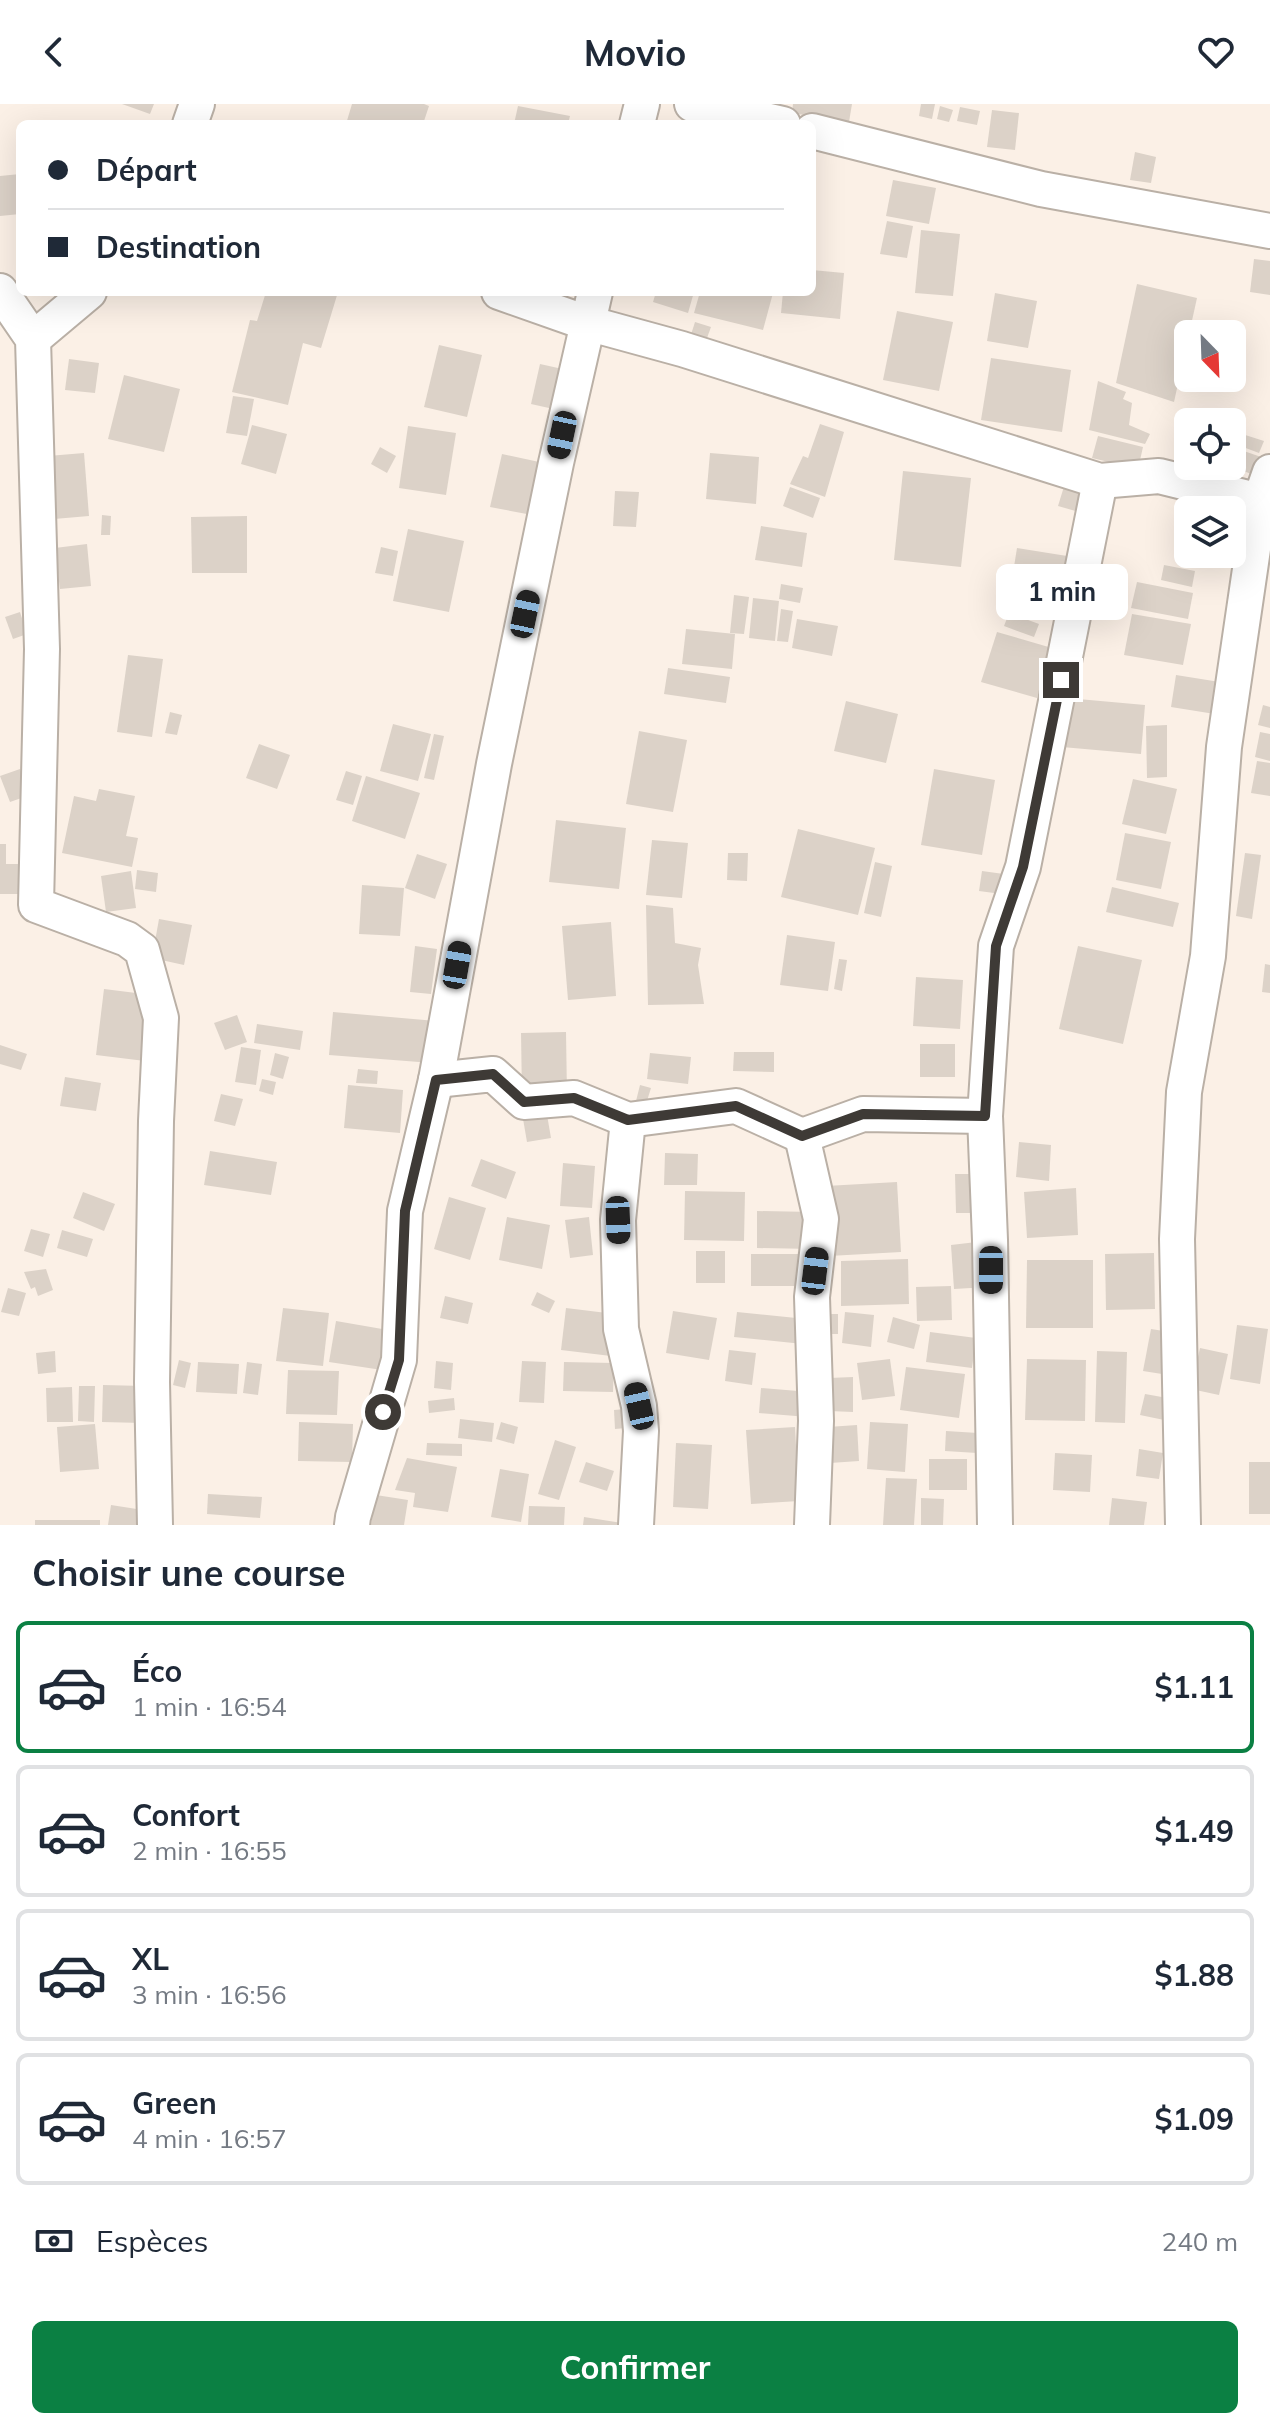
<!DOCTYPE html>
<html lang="fr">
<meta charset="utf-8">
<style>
:root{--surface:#fff;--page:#f6f6f7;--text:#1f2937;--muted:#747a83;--line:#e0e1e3;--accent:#0b8043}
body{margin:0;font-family:Mulish,sans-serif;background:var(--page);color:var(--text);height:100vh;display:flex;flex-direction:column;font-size:30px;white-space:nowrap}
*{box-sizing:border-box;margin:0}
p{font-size:26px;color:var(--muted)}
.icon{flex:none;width:44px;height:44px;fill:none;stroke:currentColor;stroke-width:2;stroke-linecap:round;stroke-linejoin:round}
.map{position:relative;height:1421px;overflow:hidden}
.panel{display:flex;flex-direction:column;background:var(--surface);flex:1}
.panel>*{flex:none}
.guide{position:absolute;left:16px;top:16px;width:800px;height:176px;border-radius:12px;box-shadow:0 8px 32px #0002;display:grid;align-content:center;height:176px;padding:0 32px;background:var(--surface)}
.needle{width:52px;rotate:157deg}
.fabs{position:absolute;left:1174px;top:216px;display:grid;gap:16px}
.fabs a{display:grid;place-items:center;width:72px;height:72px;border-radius:12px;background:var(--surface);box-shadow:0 8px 32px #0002;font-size:40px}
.end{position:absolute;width:36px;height:36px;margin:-18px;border:10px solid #3e3a36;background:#fff;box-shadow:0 0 0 4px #fff}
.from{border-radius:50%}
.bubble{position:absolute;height:56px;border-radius:12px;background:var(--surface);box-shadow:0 8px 32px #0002;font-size:26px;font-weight:700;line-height:56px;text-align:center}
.car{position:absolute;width:24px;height:48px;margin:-24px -12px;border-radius:10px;box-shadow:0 0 6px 2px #0007;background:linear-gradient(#222 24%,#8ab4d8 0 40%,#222 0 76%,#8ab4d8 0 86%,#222 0)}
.guide b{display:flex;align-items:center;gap:28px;height:76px;font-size:30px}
.guide b+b{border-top:2px solid var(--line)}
.guide i{width:20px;height:20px;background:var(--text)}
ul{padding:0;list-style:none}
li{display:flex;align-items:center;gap:24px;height:132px;margin:0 16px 12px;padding:0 16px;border:4px solid var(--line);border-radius:12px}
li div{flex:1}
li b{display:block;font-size:30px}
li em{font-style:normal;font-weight:700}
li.selected{border-color:var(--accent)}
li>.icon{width:72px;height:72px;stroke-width:1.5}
h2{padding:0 32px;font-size:36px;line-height:96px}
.pay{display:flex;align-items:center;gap:20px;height:88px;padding:0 32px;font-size:30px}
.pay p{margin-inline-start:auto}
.button{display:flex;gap:16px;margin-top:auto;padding:16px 32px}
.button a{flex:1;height:92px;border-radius:12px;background:var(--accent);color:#fff;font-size:32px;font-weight:700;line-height:92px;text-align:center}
header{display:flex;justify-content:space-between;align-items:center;height:104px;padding:0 32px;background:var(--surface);font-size:36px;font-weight:700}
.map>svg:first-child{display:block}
.building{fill:#dcd2c8}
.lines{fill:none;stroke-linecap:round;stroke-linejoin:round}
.minor-casing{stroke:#bab0a6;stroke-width:38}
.minor{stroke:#fff;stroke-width:34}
.route{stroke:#3e3a36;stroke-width:10}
</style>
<header><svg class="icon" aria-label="back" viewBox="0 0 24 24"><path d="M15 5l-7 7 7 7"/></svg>Movio<svg class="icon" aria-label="heart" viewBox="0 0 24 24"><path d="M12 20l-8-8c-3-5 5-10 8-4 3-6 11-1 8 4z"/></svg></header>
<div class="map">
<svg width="1270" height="1421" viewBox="0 0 1270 1421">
<rect width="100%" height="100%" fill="#fbf0e6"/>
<g class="building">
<polygon points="122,0 154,0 150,10"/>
<polygon points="352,0 424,0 429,2 423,20 346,20"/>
<polygon points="793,0 852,0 849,18 792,9"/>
<polygon points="921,0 935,0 932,15 919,12"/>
<polygon points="518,2 570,12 568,20 514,20"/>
<polygon points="940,2 953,6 949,18 937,15"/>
<polygon points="960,3 980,7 977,21 957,17"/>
<polygon points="992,6 1019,9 1015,46 987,43"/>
<polygon points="1135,48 1156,53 1151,79 1130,76"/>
<polygon points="20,70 20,110 0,112 0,72"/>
<polygon points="893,76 936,84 929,120 886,112"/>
<polygon points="887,117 913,122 907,154 880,150"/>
<polygon points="921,126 960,130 953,192 915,189"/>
<polygon points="1254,155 1270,157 1270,191 1250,188"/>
<polygon points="812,166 844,169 840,215 781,209 783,188 812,188"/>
<polygon points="1137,180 1197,194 1174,298 1116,279"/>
<polygon points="266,188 338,188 321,244 303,239 288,301 232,288 250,216 257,217"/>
<polygon points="656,188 694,188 688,209 653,198"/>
<polygon points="700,188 773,189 763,226 694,209"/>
<polygon points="995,189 1037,197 1028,244 987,237"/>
<polygon points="897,207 953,218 939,287 883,276"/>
<polygon points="695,218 711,223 703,245 688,240"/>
<polygon points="439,241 482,251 467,313 424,303"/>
<polygon points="991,254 1071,266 1062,328 981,316"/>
<polygon points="69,255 99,259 95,289 65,286"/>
<polygon points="540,260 567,266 558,306 531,300"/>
<polygon points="124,271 180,285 164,348 108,335"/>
<polygon points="1098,277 1126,288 1123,295 1132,299 1129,321 1150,330 1145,340 1089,326"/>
<polygon points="233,292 254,295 247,332 226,329"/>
<polygon points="820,320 844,328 825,393 790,380 803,352 808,354"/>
<polygon points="252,321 287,330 276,370 241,360"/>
<polygon points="408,322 456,329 446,391 399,384"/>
<polygon points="1239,329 1264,337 1259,349 1235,340"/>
<polygon points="1098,332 1143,343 1138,365 1092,354"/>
<polygon points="380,343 396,352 387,369 371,360"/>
<polygon points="1235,344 1267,355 1260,373 1232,363"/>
<polygon points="84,349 89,412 54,415 48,352"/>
<polygon points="710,349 759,353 756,400 706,395"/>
<polygon points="502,350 544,359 532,411 490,403"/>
<polygon points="903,367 971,374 961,463 894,456"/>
<polygon points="1066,376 1087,383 1079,408 1058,402"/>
<polygon points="790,383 820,394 813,414 783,402"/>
<polygon points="615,387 639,388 636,423 613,422"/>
<polygon points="102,411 111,412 110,431 101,431"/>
<polygon points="247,412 247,469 192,469 191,413"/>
<polygon points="761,422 807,429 802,463 755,456"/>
<polygon points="408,425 464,437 449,508 393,497"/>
<polygon points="87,440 91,482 60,485 55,444"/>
<polygon points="381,443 398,447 393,472 375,469"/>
<polygon points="1017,444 1067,452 1058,508 1008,500"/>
<polygon points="1164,461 1195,467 1192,483 1161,476"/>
<polygon points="1137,478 1193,489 1188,515 1131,504"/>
<polygon points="781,480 803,484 800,499 779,495"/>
<polygon points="734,491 749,493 744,530 730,529"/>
<polygon points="753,494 779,497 775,537 749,534"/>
<polygon points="781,505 793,507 788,538 777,537"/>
<polygon points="20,508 27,530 13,535 5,513"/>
<polygon points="1009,509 1039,520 1034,533 1004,522"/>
<polygon points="1132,510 1191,520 1183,561 1124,551"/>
<polygon points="797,515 838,522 832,552 792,544"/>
<polygon points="686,525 735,530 732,565 682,560"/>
<polygon points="997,528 1052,544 1037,594 981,578"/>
<polygon points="128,551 163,555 152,633 117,628"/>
<polygon points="668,564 730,573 726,599 664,590"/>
<polygon points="1176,571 1226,579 1221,611 1171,603"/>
<polygon points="1067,594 1145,601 1141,650 1062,643"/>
<polygon points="846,597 898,610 886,659 834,647"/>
<polygon points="1263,601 1270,603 1270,624 1258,621"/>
<polygon points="170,608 182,611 177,631 165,629"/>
<polygon points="393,620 431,630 418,677 380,667"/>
<polygon points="1167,621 1167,673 1147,674 1146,622"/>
<polygon points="639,627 687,636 673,708 626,700"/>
<polygon points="1260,628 1270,630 1270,657 1255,653"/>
<polygon points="434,630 444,632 434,676 424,674"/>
<polygon points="259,640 290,651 277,685 246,674"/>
<polygon points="1257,657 1270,659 1270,692 1251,689"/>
<polygon points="20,665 30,691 10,698 0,672"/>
<polygon points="934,665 995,676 982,751 921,741"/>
<polygon points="346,667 362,672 353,701 336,696"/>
<polygon points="366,672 420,689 405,735 352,717"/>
<polygon points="1133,675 1177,685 1166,730 1122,720"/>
<polygon points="99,685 135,692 126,732 138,734 132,763 62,749 74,692 96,697"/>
<polygon points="556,716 626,724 619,785 549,778"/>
<polygon points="798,725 875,744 858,811 781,793"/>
<polygon points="1125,729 1171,738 1161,785 1116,776"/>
<polygon points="652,736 688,739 682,794 646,791"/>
<polygon points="0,740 6,740 6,760 18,760 18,790 0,790"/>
<polygon points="728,749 748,749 747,777 727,776"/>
<polygon points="1245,749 1261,751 1252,815 1236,812"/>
<polygon points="417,750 447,760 435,795 405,784"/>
<polygon points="875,758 892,762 881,813 864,809"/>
<polygon points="137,766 158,769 156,788 135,785"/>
<polygon points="131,767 136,804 106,808 101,772"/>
<polygon points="982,767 1011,771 1009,791 979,787"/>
<polygon points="362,781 404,784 400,832 359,830"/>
<polygon points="1112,783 1179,799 1173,823 1106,808"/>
<polygon points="646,801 673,804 675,839 701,844 698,861 704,900 648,901"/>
<polygon points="159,815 192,821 184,861 152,854"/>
<polygon points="611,818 616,892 568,896 562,822"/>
<polygon points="787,831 835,838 828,887 780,881"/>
<polygon points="415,842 437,845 431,890 410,888"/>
<polygon points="1078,842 1142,856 1123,940 1059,925"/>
<polygon points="839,855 847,856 842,887 834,885"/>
<polygon points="1265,860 1270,861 1270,889 1262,888"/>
<polygon points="916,873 963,876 960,925 913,922"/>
<polygon points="104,885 152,891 145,957 96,951"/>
<polygon points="333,908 436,917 432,959 329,951"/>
<polygon points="237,911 247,938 225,946 214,919"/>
<polygon points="257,920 303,927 300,946 254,939"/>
<polygon points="566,928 567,992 522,993 521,929"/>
<rect x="920" y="940" width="35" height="33"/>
<polygon points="0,941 27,950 21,966 0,960"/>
<polygon points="241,943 261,946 256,981 235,978"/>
<polygon points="734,948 774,948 774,968 733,967"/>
<polygon points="275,949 289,953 283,975 270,971"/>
<polygon points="650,949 691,953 688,980 647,975"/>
<polygon points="358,965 378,967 377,980 356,979"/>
<polygon points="65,973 101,979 96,1007 60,1002"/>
<polygon points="262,975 276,978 273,991 259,987"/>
<polygon points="348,981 403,986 400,1029 344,1024"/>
<polygon points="640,981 651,984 646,1000 636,997"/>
<polygon points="221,990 243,995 235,1022 214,1017"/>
<polygon points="546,1005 551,1034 527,1038 522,1009"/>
<polygon points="1019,1038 1051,1041 1049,1077 1016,1073"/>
<polygon points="210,1047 277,1058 271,1091 204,1081"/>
<polygon points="665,1049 698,1050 697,1081 664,1081"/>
<polygon points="481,1055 516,1068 506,1095 471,1082"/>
<polygon points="563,1059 595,1062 592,1104 560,1102"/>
<polygon points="955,1070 977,1070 977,1109 956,1109"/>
<polygon points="897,1078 901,1148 829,1152 826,1082"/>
<polygon points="1076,1084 1078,1131 1027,1134 1024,1088"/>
<polygon points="685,1087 745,1088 744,1137 684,1136"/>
<polygon points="83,1088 115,1100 104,1127 73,1114"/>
<polygon points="449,1093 486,1104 470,1156 434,1145"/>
<polygon points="757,1107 813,1108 813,1145 757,1144"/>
<polygon points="507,1113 550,1121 542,1165 499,1156"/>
<polygon points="589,1113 593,1151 570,1154 565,1116"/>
<polygon points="31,1125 50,1130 43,1153 24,1147"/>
<polygon points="62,1126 93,1135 87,1153 57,1144"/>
<polygon points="985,1137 988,1183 954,1185 951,1141"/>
<rect x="696" y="1147" width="29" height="32"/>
<polygon points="1154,1149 1155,1205 1106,1206 1105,1150"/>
<polygon points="751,1150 798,1150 797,1182 751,1182"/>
<polygon points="908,1155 909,1200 841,1202 841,1157"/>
<polygon points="1027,1156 1093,1156 1093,1224 1026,1224"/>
<polygon points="46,1165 53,1186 38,1192 35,1183 31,1185 24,1168"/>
<polygon points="951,1182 952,1216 917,1217 916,1183"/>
<polygon points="8,1184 26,1189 19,1212 1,1208"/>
<polygon points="537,1188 555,1197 549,1209 531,1201"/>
<polygon points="445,1192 473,1199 468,1220 440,1214"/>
<polygon points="283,1204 329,1209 323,1262 276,1257"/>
<polygon points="566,1204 615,1210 611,1252 561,1246"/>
<polygon points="673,1207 717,1214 709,1256 666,1249"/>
<polygon points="737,1208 806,1215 803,1240 734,1233"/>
<polygon points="845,1208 874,1211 871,1243 842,1239"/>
<rect x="820" y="1210" width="18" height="20"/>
<polygon points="893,1213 920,1221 914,1245 887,1238"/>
<polygon points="336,1217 388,1226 382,1266 329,1258"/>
<polygon points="1237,1221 1268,1225 1260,1280 1230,1275"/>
<polygon points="1151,1225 1170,1228 1162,1270 1143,1267"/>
<polygon points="930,1228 976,1234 972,1264 926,1258"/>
<polygon points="1200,1244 1228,1250 1219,1291 1191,1285"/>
<polygon points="729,1246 756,1249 752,1281 725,1277"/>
<polygon points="55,1247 56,1268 38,1270 36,1249"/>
<polygon points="1097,1247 1127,1248 1125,1319 1095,1318"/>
<polygon points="890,1255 895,1292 862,1296 857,1259"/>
<polygon points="1027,1255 1086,1256 1085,1317 1025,1316"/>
<polygon points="179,1256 191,1259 185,1284 173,1281"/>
<polygon points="436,1257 453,1259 451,1286 434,1284"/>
<polygon points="522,1257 546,1258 544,1299 519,1298"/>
<polygon points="198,1258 239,1260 237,1290 196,1288"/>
<polygon points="247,1258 262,1260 258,1291 243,1289"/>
<polygon points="564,1258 614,1259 613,1288 563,1287"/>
<polygon points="906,1263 965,1270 959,1314 900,1306"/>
<polygon points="288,1266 339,1267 337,1311 286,1310"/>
<polygon points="853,1273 853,1308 829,1307 829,1274"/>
<polygon points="103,1281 144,1282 143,1319 102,1318"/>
<polygon points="79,1282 95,1282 94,1318 78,1317"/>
<polygon points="72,1283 73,1318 47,1318 46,1284"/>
<polygon points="761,1284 810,1288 808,1313 759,1309"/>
<polygon points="1145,1290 1173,1295 1169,1317 1140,1311"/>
<polygon points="454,1294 455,1306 429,1309 428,1297"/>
<polygon points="636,1304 637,1323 615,1325 614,1306"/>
<polygon points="460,1315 494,1319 492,1338 458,1334"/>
<polygon points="299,1318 353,1320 352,1358 298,1357"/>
<polygon points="501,1318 518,1323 514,1340 496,1335"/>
<polygon points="870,1318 908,1320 905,1368 867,1365"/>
<polygon points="95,1320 99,1365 60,1368 57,1323"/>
<polygon points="857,1321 859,1357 830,1359 828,1323"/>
<polygon points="795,1323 799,1397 751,1400 746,1326"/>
<polygon points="946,1327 978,1329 977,1349 945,1347"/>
<polygon points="555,1336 576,1343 559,1396 538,1390"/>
<polygon points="427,1339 462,1340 462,1352 426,1351"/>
<polygon points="676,1339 712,1341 708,1405 673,1403"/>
<polygon points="1139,1345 1163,1349 1159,1375 1136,1372"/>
<polygon points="1055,1349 1092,1351 1090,1388 1053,1386"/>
<polygon points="407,1354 457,1363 448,1408 413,1403 415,1389 395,1386"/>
<rect x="929" y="1355" width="38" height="31"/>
<polygon points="586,1358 614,1367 607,1387 579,1378"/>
<rect x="1249" y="1358" width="21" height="52"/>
<polygon points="500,1365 529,1370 521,1418 491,1413"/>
<polygon points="886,1374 917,1375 914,1421 883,1421"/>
<polygon points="208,1390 262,1393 260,1414 207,1410"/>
<polygon points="376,1391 408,1396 404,1421 371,1421"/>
<polygon points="921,1394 944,1395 943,1421 921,1421"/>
<polygon points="1112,1394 1147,1398 1144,1421 1109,1421"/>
<polygon points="111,1401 143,1406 141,1421 108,1421"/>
<polygon points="529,1402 565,1403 564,1421 528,1421"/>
<polygon points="584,1413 622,1419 622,1421 583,1421"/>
<rect x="35" y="1416" width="65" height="5"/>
</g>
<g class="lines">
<g class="minor-casing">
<g id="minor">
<polyline points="692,0 783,20"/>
<polyline points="190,20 197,0"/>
<polyline points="637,20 642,0"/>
<polyline points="812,27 1041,85 1270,127"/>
<polyline points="0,187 33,235 42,545 36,801 127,835 142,846 161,914 156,1017 152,1278 155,1421"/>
<polyline points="499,188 587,219 682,245 1100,377 1159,372 1260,397"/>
<polyline points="33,235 89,188"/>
<polyline points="436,976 493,970 524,998 574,994 628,1016 736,1002 802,1032"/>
<polyline points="628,1016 618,1116 621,1225 639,1302 641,1327 636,1421"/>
<polyline points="352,1421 353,1413 399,1256 405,1107 436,976 494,660 556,359 595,188"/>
<polyline points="812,1421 816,1317 812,1193 821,1115 802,1032 863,1010 985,1012"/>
<polyline points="995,1421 990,1136 985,1012 996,842 1023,763 1100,377"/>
<polyline points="1183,1421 1177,1135 1184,988 1208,852 1224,643 1260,397 1270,368"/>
</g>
</g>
<use href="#minor" class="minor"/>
</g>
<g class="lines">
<polyline class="route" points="383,1308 399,1256 405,1107 436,976 493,970 524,998 574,994 628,1016 736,1002 802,1032 863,1010 985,1012 996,842 1023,763 1061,576"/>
</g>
</svg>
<div class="fabs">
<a><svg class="needle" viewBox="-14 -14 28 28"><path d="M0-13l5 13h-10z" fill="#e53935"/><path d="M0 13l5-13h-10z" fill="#747a83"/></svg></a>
<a><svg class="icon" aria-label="locate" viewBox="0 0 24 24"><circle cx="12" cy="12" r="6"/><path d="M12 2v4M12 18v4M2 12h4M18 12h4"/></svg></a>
<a><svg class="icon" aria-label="layers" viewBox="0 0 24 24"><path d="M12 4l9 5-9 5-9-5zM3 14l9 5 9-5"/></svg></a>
</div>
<i class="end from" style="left:383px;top:1308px"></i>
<i class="end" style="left:1061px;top:576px"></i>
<div class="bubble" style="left:996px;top:460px;width:132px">1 min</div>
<i class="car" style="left:562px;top:331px;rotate:192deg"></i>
<i class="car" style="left:525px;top:510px;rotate:12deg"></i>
<i class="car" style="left:457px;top:861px;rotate:10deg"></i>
<i class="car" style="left:618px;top:1116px;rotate:178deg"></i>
<i class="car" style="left:991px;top:1166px;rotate:180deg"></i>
<i class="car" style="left:815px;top:1167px;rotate:7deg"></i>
<i class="car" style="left:639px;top:1302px;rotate:347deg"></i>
<div class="guide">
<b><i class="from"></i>Départ</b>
<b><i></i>Destination</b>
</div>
</div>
<section class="panel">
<h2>Choisir une course</h2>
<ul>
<li class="selected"><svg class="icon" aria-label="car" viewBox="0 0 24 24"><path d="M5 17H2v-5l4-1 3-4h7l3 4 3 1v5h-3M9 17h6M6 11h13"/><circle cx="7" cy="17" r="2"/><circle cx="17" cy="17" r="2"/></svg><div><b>Éco</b><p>1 min · 16:54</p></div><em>$1.11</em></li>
<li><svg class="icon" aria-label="car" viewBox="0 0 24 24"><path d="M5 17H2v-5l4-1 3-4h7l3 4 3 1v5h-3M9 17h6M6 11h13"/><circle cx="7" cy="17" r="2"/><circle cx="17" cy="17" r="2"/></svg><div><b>Confort</b><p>2 min · 16:55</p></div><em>$1.49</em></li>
<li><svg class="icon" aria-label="car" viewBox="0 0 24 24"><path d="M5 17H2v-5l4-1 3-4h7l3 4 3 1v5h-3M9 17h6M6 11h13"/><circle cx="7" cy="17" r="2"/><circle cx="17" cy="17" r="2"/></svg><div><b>XL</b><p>3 min · 16:56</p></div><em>$1.88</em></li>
<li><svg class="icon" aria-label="car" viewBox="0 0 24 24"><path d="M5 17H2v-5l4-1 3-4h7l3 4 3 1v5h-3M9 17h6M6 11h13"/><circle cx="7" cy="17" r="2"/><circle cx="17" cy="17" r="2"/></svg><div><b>Green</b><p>4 min · 16:57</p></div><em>$1.09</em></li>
</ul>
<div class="pay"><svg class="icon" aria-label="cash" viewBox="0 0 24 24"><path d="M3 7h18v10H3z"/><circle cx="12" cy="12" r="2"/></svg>Espèces<p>240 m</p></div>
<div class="button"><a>Confirmer</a></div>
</section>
